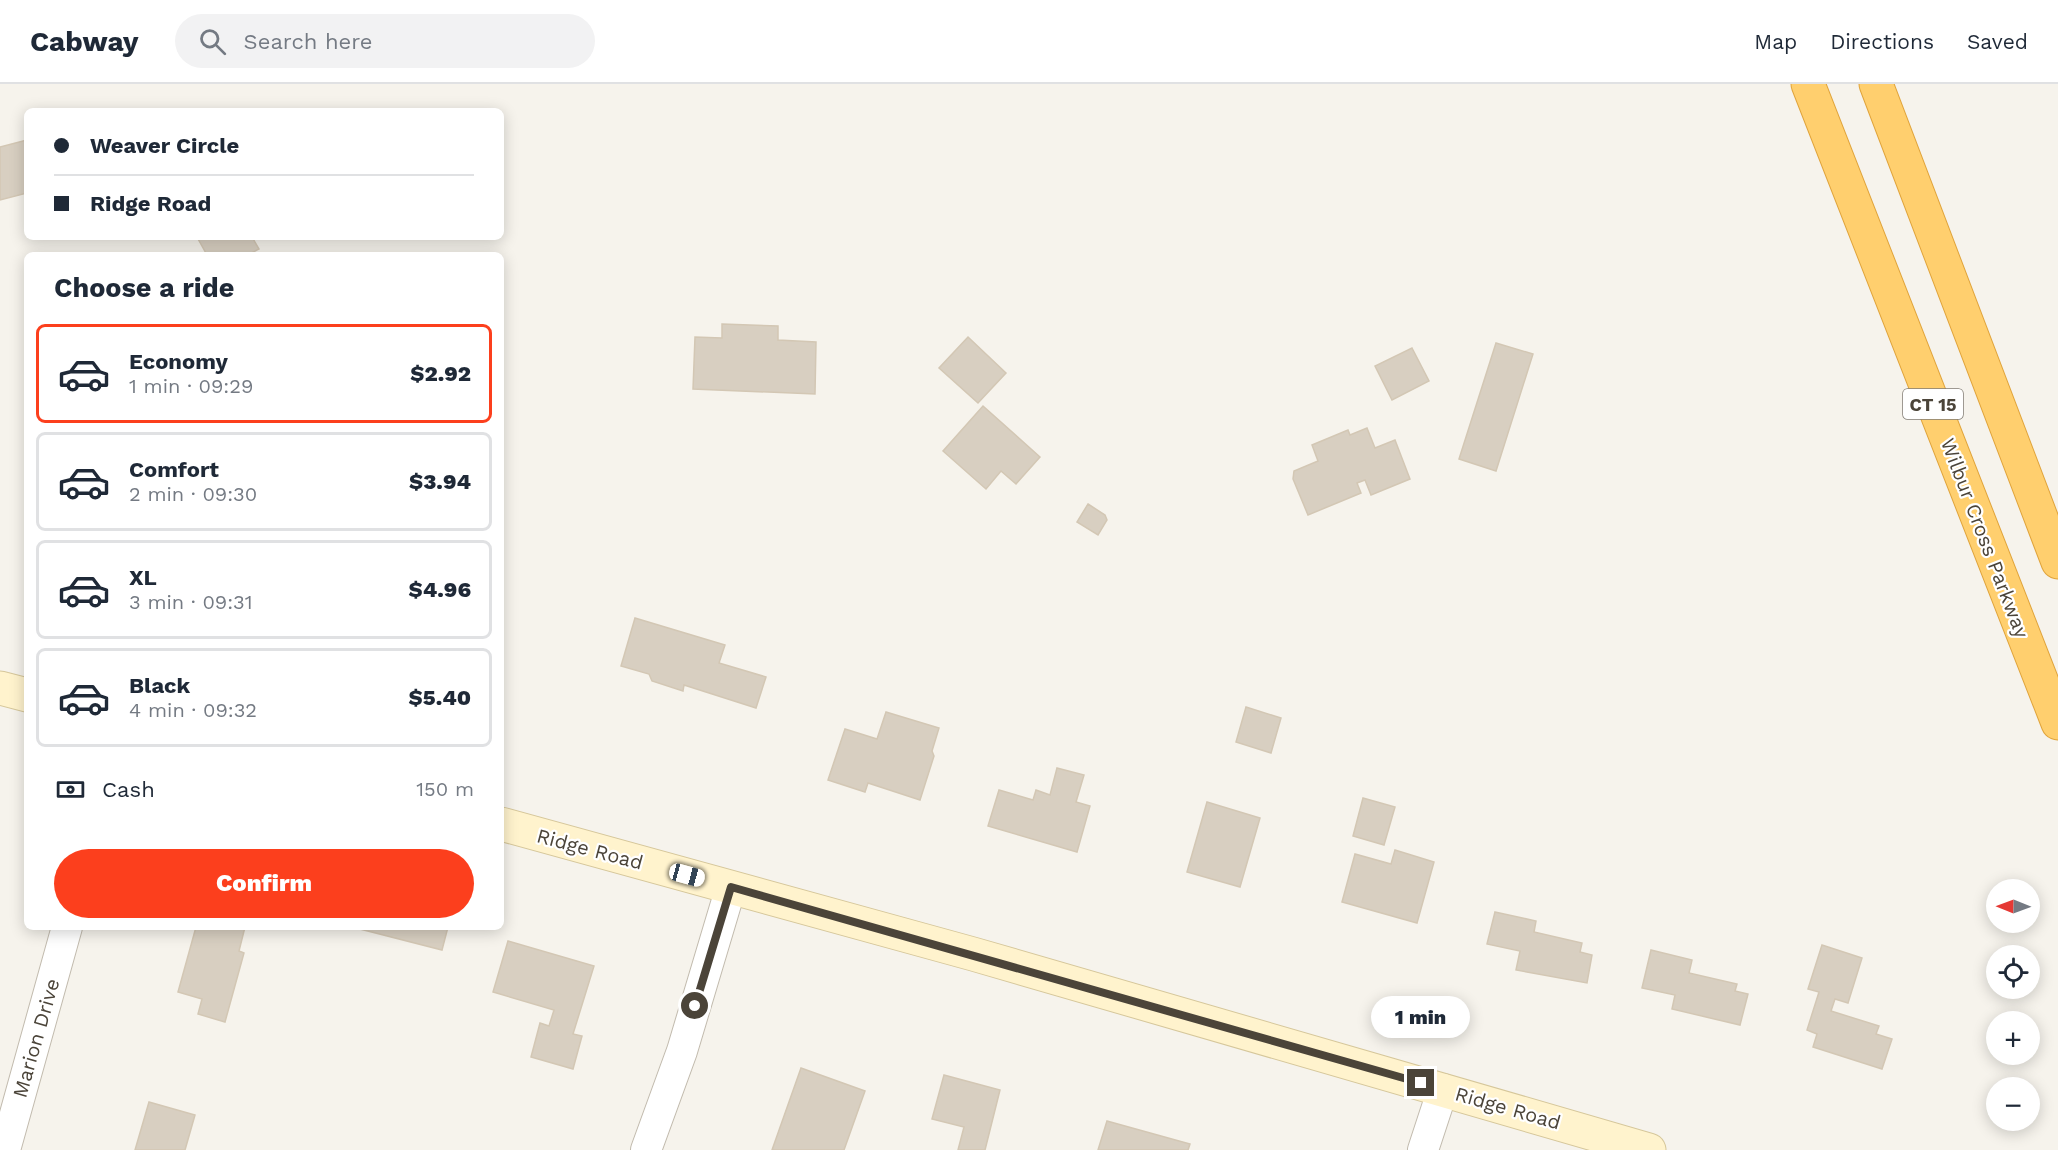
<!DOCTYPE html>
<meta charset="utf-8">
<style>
:root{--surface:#fff;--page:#f2f2f3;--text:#1f2937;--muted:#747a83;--line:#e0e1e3;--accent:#fc3f1d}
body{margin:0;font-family:"Work Sans",sans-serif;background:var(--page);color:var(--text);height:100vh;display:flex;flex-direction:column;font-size:22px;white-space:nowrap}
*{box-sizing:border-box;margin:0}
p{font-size:20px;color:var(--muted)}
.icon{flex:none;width:33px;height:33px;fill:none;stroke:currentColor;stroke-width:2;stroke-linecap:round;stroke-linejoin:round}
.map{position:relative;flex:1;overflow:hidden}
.side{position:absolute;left:24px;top:168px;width:480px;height:678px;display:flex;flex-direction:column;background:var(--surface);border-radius:9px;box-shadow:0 3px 15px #0003}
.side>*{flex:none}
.top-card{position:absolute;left:24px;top:24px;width:480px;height:132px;border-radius:9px;box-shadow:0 3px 15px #0003;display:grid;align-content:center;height:132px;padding:0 30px;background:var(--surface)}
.needle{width:39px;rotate:271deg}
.controls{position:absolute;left:1986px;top:795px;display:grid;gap:12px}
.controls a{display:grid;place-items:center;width:54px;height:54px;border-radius:50%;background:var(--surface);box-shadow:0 3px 15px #0003;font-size:30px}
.end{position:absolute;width:27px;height:27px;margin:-14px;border:8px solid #4b4439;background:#fff;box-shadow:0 0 0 3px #fff}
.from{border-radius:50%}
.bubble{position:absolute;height:42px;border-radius:21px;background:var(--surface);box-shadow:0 3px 15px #0003;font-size:20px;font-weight:800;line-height:42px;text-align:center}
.car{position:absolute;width:18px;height:36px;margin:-18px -9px;border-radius:8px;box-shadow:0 0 4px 2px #0007;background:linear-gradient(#fff 24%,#345 0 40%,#fff 0 76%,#345 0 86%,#fff 0)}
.top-card b{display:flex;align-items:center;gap:21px;height:57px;font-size:22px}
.top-card b+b{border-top:2px solid var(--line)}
.top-card i{width:15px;height:15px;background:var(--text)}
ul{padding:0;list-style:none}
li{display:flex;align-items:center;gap:18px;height:99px;margin:0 12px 9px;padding:0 18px;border:3px solid var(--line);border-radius:9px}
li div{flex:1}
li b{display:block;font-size:22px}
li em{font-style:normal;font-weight:800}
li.selected{border-color:var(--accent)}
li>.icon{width:54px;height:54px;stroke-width:1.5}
h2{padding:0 30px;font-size:27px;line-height:72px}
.pay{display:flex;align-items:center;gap:15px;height:66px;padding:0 30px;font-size:22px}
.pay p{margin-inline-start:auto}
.cta{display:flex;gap:12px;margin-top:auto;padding:12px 30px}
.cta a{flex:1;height:69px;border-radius:36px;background:var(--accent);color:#fff;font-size:24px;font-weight:800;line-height:69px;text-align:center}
header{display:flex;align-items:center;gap:36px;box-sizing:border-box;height:84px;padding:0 30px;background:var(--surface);border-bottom:2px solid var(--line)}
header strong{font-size:28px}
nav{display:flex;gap:33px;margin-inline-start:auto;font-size:21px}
.search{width:420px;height:54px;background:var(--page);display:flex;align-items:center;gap:15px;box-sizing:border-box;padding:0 21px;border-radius:33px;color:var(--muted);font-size:22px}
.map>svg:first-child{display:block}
.building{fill:#d8cfc1;stroke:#d3c7b4;stroke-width:1.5}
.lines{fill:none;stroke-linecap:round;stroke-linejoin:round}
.street-casing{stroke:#c2bbae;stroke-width:32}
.secondary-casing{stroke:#d6c79b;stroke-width:35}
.highway-casing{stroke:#e0a43c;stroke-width:35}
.street{stroke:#fff;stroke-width:30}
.secondary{stroke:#fff3cd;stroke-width:33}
.highway{stroke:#ffcf6e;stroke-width:33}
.route{stroke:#4b4439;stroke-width:8}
.labels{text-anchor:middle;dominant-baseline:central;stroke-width:4.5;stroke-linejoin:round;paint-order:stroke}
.shield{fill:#fff;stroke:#817c74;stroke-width:1.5}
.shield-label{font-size:18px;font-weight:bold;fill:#4b4439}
.street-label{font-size:20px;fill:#4b4439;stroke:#fff}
</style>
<header>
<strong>Cabway</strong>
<div class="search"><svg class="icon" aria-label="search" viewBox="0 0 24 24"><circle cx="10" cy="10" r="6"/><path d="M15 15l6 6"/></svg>Search here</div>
<nav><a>Map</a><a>Directions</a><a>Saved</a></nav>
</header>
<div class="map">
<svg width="2058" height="1066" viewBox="0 0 2058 1066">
<rect width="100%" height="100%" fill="#f6f3ec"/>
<g class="building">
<polygon points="27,56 27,109 0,116 0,63"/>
<polygon points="197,153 252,153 259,165 248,171 207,171"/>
<polygon points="722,240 778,242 778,256 816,258 815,310 693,305 695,253 722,254"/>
<polygon points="968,253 1006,289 978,319 939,284"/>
<polygon points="1496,259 1533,270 1496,387 1459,375"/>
<polygon points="1412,264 1429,297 1392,316 1375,282"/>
<polygon points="983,322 1040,373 1016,400 1001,387 986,405 943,367"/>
<polygon points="1367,344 1375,364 1395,356 1410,395 1371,411 1365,396 1357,399 1361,409 1308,431 1293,395 1294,387 1318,377 1312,361 1348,346 1350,351"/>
<polygon points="1088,420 1105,431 1107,436 1098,451 1077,438"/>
<polygon points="635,534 725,561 719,579 766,593 756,624 684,601 683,607 652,597 649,590 621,582"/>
<polygon points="1246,623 1281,634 1271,669 1236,658"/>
<polygon points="886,628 939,644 932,667 934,672 920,716 868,699 865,708 828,696 845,645 877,655"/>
<polygon points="1057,684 1084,691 1076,718 1090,722 1077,768 988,742 999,706 1033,716 1036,706 1050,711"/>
<polygon points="1363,714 1395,723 1384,761 1353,752"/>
<polygon points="1207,718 1260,734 1240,803 1187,788"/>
<polygon points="1395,766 1434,778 1417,839 1342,818 1355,770 1391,780"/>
<polygon points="1495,828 1536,837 1534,848 1582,859 1580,868 1592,871 1587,899 1516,886 1520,867 1487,860"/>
<polygon points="196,843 245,843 239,867 244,869 225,938 198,930 202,915 178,908"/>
<polygon points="352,843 448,843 442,866"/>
<polygon points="508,857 594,882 573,950 582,952 573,985 531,973 540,939 549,942 554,926 493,908"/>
<polygon points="1822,861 1862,874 1848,919 1835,915 1831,927 1879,942 1876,950 1892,955 1882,985 1813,963 1817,950 1807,946 1819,908 1808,905"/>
<polygon points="1651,866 1692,876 1689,889 1737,900 1735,907 1748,910 1740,941 1672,925 1675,911 1642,904"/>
<polygon points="801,984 865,1007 844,1066 772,1066"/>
<polygon points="944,991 1000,1006 985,1066 958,1066 964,1043 932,1035"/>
<polygon points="149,1018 195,1031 185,1066 135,1066"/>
<polygon points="1107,1037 1190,1060 1188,1066 1098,1066"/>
</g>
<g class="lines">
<g class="street-casing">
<g id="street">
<polyline points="5,1066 67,843"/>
<polyline points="646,1066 682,967 731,803"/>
<polyline points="1423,1066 1443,1005"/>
</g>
</g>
<g class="secondary-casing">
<g id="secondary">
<polyline points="0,604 27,611"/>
<polyline points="501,740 973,870 1649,1066"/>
</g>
</g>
<g class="highway-casing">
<g id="highway">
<polyline points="1808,0 2058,639"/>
<polyline points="1876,0 2058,478"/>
</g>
</g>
<use href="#street" class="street"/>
<use href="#secondary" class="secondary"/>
<use href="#highway" class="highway"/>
</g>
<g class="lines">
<polyline class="route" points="695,922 731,803 1421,999"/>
</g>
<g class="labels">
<rect class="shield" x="1903" y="305" width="60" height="30" rx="4.5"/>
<g class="shield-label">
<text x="1933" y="320">CT 15</text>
</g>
<g class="street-label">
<text transform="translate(1985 454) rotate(69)">Wilbur Cross Parkway</text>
<text transform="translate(590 765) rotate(15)">Ridge Road</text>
<text transform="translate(36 954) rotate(-74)">Marion Drive</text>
<text transform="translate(1508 1024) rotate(16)">Ridge Road</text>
</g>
</g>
</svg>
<div class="controls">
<a><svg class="needle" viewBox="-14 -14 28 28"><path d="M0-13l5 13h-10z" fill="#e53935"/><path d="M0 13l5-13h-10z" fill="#747a83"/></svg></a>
<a><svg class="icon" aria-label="locate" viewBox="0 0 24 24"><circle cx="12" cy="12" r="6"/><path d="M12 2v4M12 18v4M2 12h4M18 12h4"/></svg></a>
<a>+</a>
<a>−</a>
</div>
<i class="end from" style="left:695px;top:922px"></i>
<i class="end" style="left:1421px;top:999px"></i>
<div class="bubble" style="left:1371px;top:912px;width:99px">1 min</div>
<i class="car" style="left:687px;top:791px;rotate:105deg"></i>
<div class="top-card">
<b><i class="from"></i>Weaver Circle</b>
<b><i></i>Ridge Road</b>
</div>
<section class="side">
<h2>Choose a ride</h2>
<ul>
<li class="selected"><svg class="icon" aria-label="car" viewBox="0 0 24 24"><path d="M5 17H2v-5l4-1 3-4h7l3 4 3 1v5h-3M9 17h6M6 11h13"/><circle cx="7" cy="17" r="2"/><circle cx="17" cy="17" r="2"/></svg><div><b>Economy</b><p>1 min · 09:29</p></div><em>$2.92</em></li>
<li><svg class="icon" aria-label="car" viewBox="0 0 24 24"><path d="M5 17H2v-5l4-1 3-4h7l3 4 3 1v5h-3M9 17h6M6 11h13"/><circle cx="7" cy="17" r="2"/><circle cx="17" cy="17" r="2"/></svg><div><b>Comfort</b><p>2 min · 09:30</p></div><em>$3.94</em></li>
<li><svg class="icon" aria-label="car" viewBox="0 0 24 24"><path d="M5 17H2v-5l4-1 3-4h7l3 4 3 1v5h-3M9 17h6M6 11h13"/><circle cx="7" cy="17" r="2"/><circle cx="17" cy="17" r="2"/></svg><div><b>XL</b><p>3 min · 09:31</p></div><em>$4.96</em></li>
<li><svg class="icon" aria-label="car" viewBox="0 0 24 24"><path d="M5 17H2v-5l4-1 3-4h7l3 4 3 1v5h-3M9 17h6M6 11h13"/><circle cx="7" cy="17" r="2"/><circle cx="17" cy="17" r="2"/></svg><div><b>Black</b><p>4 min · 09:32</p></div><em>$5.40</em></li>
</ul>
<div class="pay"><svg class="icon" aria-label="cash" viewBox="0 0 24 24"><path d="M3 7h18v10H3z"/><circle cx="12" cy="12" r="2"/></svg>Cash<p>150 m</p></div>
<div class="cta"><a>Confirm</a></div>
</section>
</div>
